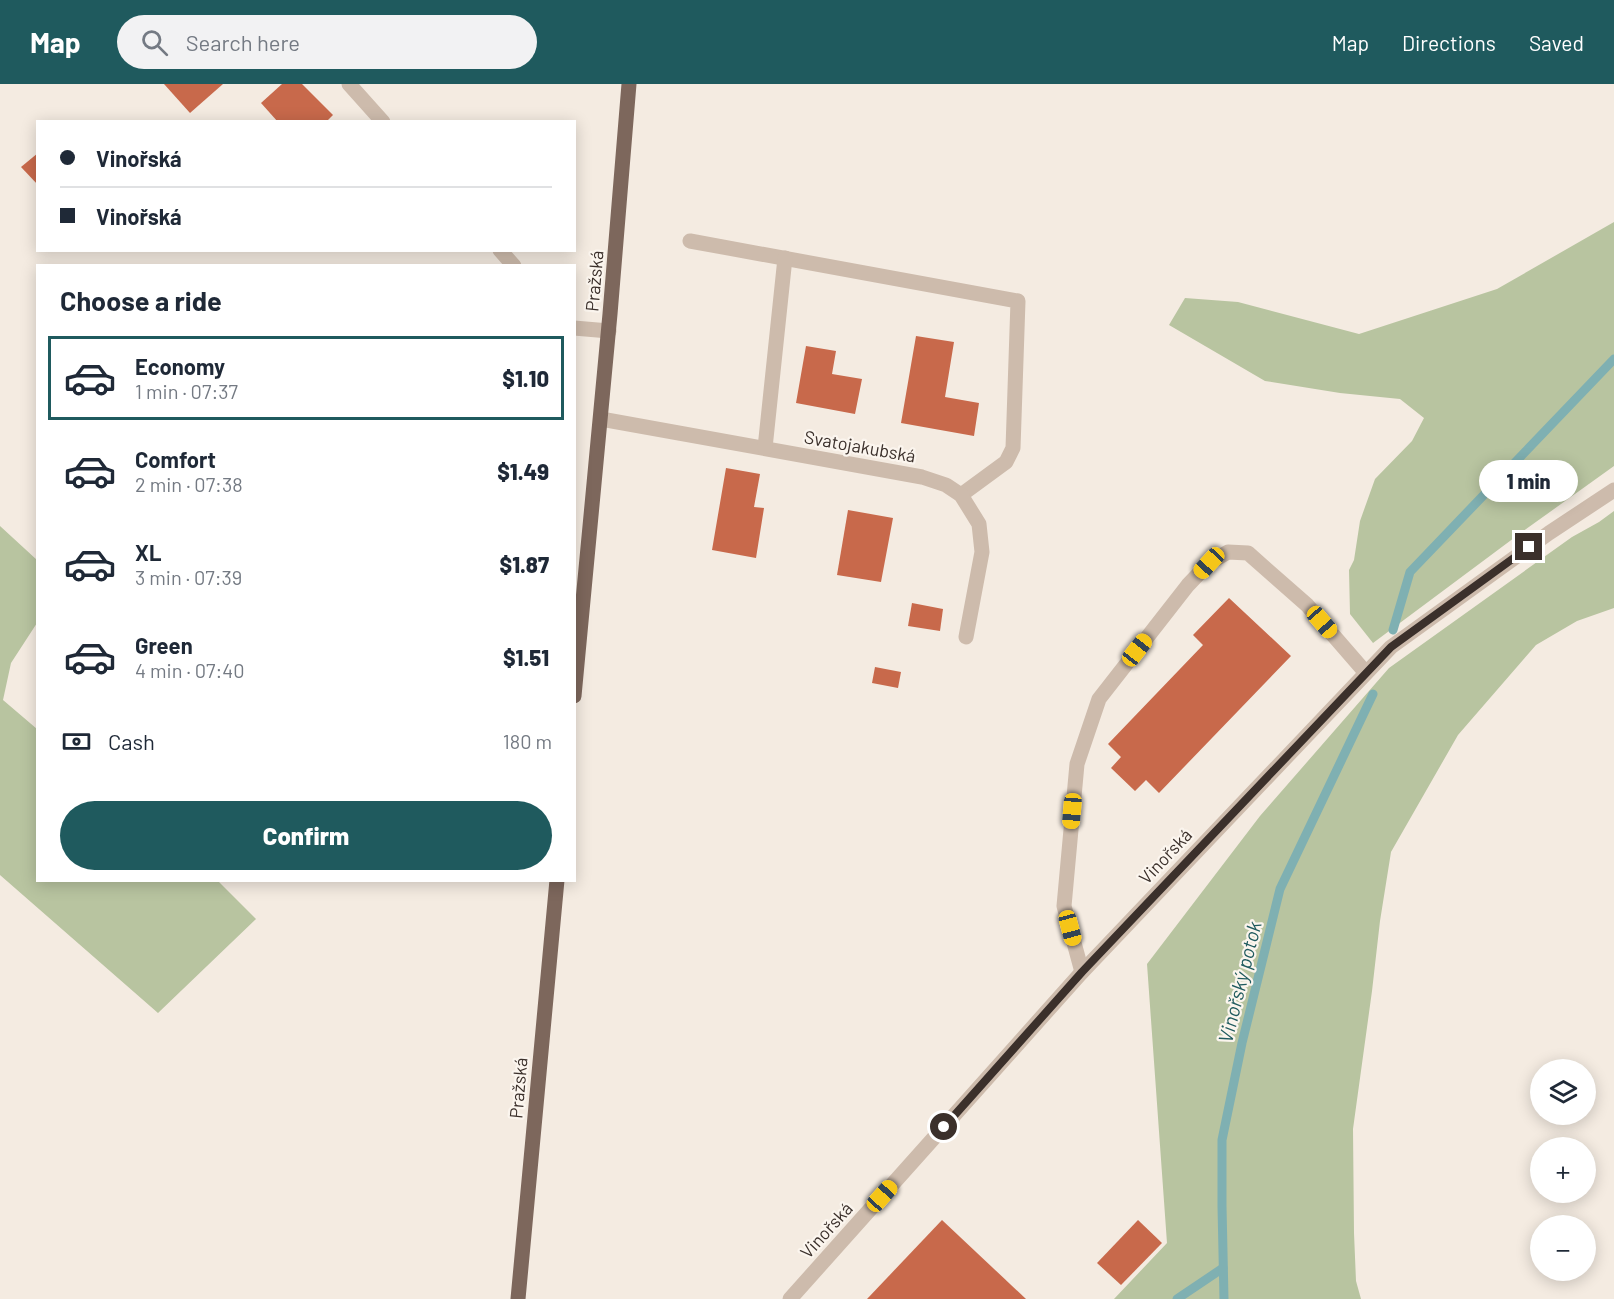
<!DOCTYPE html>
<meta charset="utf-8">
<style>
:root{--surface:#fff;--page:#f2f2f3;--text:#1f2937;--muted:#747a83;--line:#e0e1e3;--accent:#1f5a5e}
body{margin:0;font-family:Barlow,sans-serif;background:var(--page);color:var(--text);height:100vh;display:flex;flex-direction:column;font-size:22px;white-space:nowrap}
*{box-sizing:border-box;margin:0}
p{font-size:20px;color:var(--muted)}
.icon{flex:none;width:33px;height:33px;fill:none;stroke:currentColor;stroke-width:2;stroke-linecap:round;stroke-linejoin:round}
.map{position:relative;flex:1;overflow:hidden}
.panel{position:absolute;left:36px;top:180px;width:540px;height:618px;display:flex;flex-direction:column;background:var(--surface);border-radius:0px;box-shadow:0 3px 15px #0003}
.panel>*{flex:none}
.guide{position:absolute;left:36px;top:36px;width:540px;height:132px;border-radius:0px;box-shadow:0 3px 15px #0003;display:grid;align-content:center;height:132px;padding:0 24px;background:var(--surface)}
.fabs{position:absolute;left:1530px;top:975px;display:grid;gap:12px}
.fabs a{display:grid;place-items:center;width:66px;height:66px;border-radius:50%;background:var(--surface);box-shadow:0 3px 15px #0003;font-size:30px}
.end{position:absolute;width:27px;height:27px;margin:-14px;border:8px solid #3b302b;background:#fff;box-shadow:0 0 0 3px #fff}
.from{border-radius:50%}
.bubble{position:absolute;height:42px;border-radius:21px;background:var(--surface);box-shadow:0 3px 15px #0003;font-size:20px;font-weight:800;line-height:42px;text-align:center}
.car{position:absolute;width:18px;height:36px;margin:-18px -9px;border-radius:8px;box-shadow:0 0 4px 2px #0007;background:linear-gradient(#f5c518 24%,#345 0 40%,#f5c518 0 76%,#345 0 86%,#f5c518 0)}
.guide b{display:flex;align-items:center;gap:21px;height:57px;font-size:22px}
.guide b+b{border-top:2px solid var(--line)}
.guide i{width:15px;height:15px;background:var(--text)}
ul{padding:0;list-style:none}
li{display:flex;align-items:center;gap:18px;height:84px;margin:0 12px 9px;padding:0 12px;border:3px solid transparent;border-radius:0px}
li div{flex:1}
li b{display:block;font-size:22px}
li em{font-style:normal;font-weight:800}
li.active{border-color:var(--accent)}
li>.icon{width:54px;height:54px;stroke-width:1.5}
h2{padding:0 24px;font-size:27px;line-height:72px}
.pay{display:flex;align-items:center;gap:15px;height:66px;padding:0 24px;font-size:22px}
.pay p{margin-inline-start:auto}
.button{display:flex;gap:12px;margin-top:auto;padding:12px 24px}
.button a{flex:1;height:69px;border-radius:36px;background:var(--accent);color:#fff;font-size:24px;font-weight:800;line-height:69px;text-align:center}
header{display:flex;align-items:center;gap:36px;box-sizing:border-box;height:84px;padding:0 30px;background:var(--accent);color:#fff}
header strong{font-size:28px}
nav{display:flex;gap:33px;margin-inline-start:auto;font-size:21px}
.search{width:420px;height:54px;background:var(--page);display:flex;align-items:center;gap:15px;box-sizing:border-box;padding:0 21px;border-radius:33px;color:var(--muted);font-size:22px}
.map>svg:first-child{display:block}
.green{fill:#b8c4a0}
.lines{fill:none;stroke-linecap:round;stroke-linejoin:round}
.stream{stroke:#7fb0b2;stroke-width:9}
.building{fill:#c8694b}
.minor{stroke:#cdbbac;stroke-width:15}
.major{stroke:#7d675c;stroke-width:15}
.route{stroke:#3b302b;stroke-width:8}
.labels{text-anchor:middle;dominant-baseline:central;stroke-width:4.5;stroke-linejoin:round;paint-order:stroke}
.street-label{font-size:18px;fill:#3b302b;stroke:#fbf5ee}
.water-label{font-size:20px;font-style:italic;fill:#1f5a5e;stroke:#fbf5ee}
</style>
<header>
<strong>Map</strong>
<div class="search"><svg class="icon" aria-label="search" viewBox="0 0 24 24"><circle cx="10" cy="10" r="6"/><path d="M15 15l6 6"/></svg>Search here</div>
<nav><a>Map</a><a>Directions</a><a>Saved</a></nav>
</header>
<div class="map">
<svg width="1614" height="1215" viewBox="0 0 1614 1215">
<rect width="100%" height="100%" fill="#f4ebe1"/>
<g class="green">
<polygon points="1614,138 1614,382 1522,448 1373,559 1350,530 1349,486 1354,476 1360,437 1375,395 1412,357 1424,334 1400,315 1340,309 1265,297 1169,241 1185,214 1238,218 1359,250 1497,205"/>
<polygon points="1614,427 1614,524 1577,537 1536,561 1458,651 1391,768 1380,837 1372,907 1353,1045 1354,1149 1356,1197 1361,1215 1114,1215 1167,1159 1147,880 1260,732 1389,584 1572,453 1599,438"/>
<polygon points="0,442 37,476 37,539 11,579 3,616 37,645 38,796 218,797 256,835 158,929 0,791"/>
</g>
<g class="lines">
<g class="stream">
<polyline points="1393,546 1410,488 1614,275"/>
<polyline points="1177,1215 1223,1184"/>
<polyline points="1224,1215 1222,1122 1222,1056 1242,959 1280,805 1373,610"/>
</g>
</g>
<g class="building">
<polygon points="164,0 223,0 190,29"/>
<polygon points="282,0 302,0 333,31 326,38 278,38 261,19"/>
<polygon points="38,69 38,101 21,83"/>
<polygon points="916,252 954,258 945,313 979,319 974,352 901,339"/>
<polygon points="806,262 836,267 832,290 862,295 855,330 796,319"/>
<polygon points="726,384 760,390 754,423 764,424 756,474 712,466"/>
<polygon points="848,426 893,434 881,498 837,491"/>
<polygon points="1229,514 1291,572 1159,709 1146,696 1135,707 1111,684 1121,673 1108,660 1203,561 1193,551"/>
<polygon points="912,519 943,525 940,547 908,542"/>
<polygon points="875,583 901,588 898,604 872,599"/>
<polygon points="942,1136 1026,1215 867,1215"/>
<polygon points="1138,1136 1162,1159 1121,1201 1097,1179"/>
</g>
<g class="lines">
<g class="minor">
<polyline points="349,0 383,38"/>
<polyline points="690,157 1018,217 1013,364 1006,378 961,411"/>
<polyline points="500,166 514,182"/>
<polyline points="574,244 609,247"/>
<polyline points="601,335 922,393 946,401 961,411 979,440 982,468 966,553"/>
<polyline points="765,364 785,174"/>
<polyline points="1082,888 1064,822 1077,680 1099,615 1188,501 1209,479 1228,468 1248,469 1307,521 1366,589"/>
<polyline points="790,1215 1082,888 1391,563 1549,449 1614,406"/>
</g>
<g class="major">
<polyline points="574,612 610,230 629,0"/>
<polyline points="518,1215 557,796"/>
</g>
</g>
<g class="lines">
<polyline class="route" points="944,1043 1082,888 1391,563 1529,463"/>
</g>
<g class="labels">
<g class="street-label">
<text transform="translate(594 197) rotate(-85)">Pražská</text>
<text transform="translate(860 362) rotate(10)">Svatojakubská</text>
<text transform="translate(1165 772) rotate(-47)">Vinořská</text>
<text transform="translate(518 1004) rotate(-85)">Pražská</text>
<text transform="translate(826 1146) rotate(-48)">Vinořská</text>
</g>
<g class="water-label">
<text transform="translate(1239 898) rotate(-76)">Vinořský potok</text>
</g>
</g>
</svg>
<div class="fabs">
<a><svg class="icon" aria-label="layers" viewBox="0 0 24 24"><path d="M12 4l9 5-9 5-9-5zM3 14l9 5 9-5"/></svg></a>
<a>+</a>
<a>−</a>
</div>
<i class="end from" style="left:944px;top:1043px"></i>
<i class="end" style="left:1529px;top:463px"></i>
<div class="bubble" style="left:1479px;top:376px;width:99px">1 min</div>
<i class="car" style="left:1209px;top:479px;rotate:223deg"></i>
<i class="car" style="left:1322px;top:538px;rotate:139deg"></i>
<i class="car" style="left:1137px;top:566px;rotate:38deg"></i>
<i class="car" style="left:1072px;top:727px;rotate:185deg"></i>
<i class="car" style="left:1070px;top:844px;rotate:165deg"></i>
<i class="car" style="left:882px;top:1112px;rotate:42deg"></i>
<div class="guide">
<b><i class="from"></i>Vinořská</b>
<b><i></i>Vinořská</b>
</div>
<section class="panel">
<h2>Choose a ride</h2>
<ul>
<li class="active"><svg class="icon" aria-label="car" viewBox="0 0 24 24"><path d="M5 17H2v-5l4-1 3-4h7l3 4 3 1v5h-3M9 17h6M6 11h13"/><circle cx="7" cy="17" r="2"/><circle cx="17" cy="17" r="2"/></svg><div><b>Economy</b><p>1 min · 07:37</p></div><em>$1.10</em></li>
<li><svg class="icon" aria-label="car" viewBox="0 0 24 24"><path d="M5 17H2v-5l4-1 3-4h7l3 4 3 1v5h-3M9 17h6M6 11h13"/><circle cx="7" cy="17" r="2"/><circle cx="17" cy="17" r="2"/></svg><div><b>Comfort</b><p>2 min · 07:38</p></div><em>$1.49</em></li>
<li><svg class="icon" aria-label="car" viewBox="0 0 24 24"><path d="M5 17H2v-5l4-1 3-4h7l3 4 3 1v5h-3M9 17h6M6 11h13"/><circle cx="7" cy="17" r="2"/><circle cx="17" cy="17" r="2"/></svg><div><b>XL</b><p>3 min · 07:39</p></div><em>$1.87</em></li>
<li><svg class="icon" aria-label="car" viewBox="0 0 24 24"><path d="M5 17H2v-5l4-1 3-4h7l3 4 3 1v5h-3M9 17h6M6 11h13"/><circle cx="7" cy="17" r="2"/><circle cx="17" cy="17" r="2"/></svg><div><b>Green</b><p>4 min · 07:40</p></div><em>$1.51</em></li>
</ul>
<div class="pay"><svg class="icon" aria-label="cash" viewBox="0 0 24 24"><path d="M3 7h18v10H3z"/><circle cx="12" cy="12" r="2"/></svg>Cash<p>180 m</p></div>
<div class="button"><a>Confirm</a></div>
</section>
</div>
